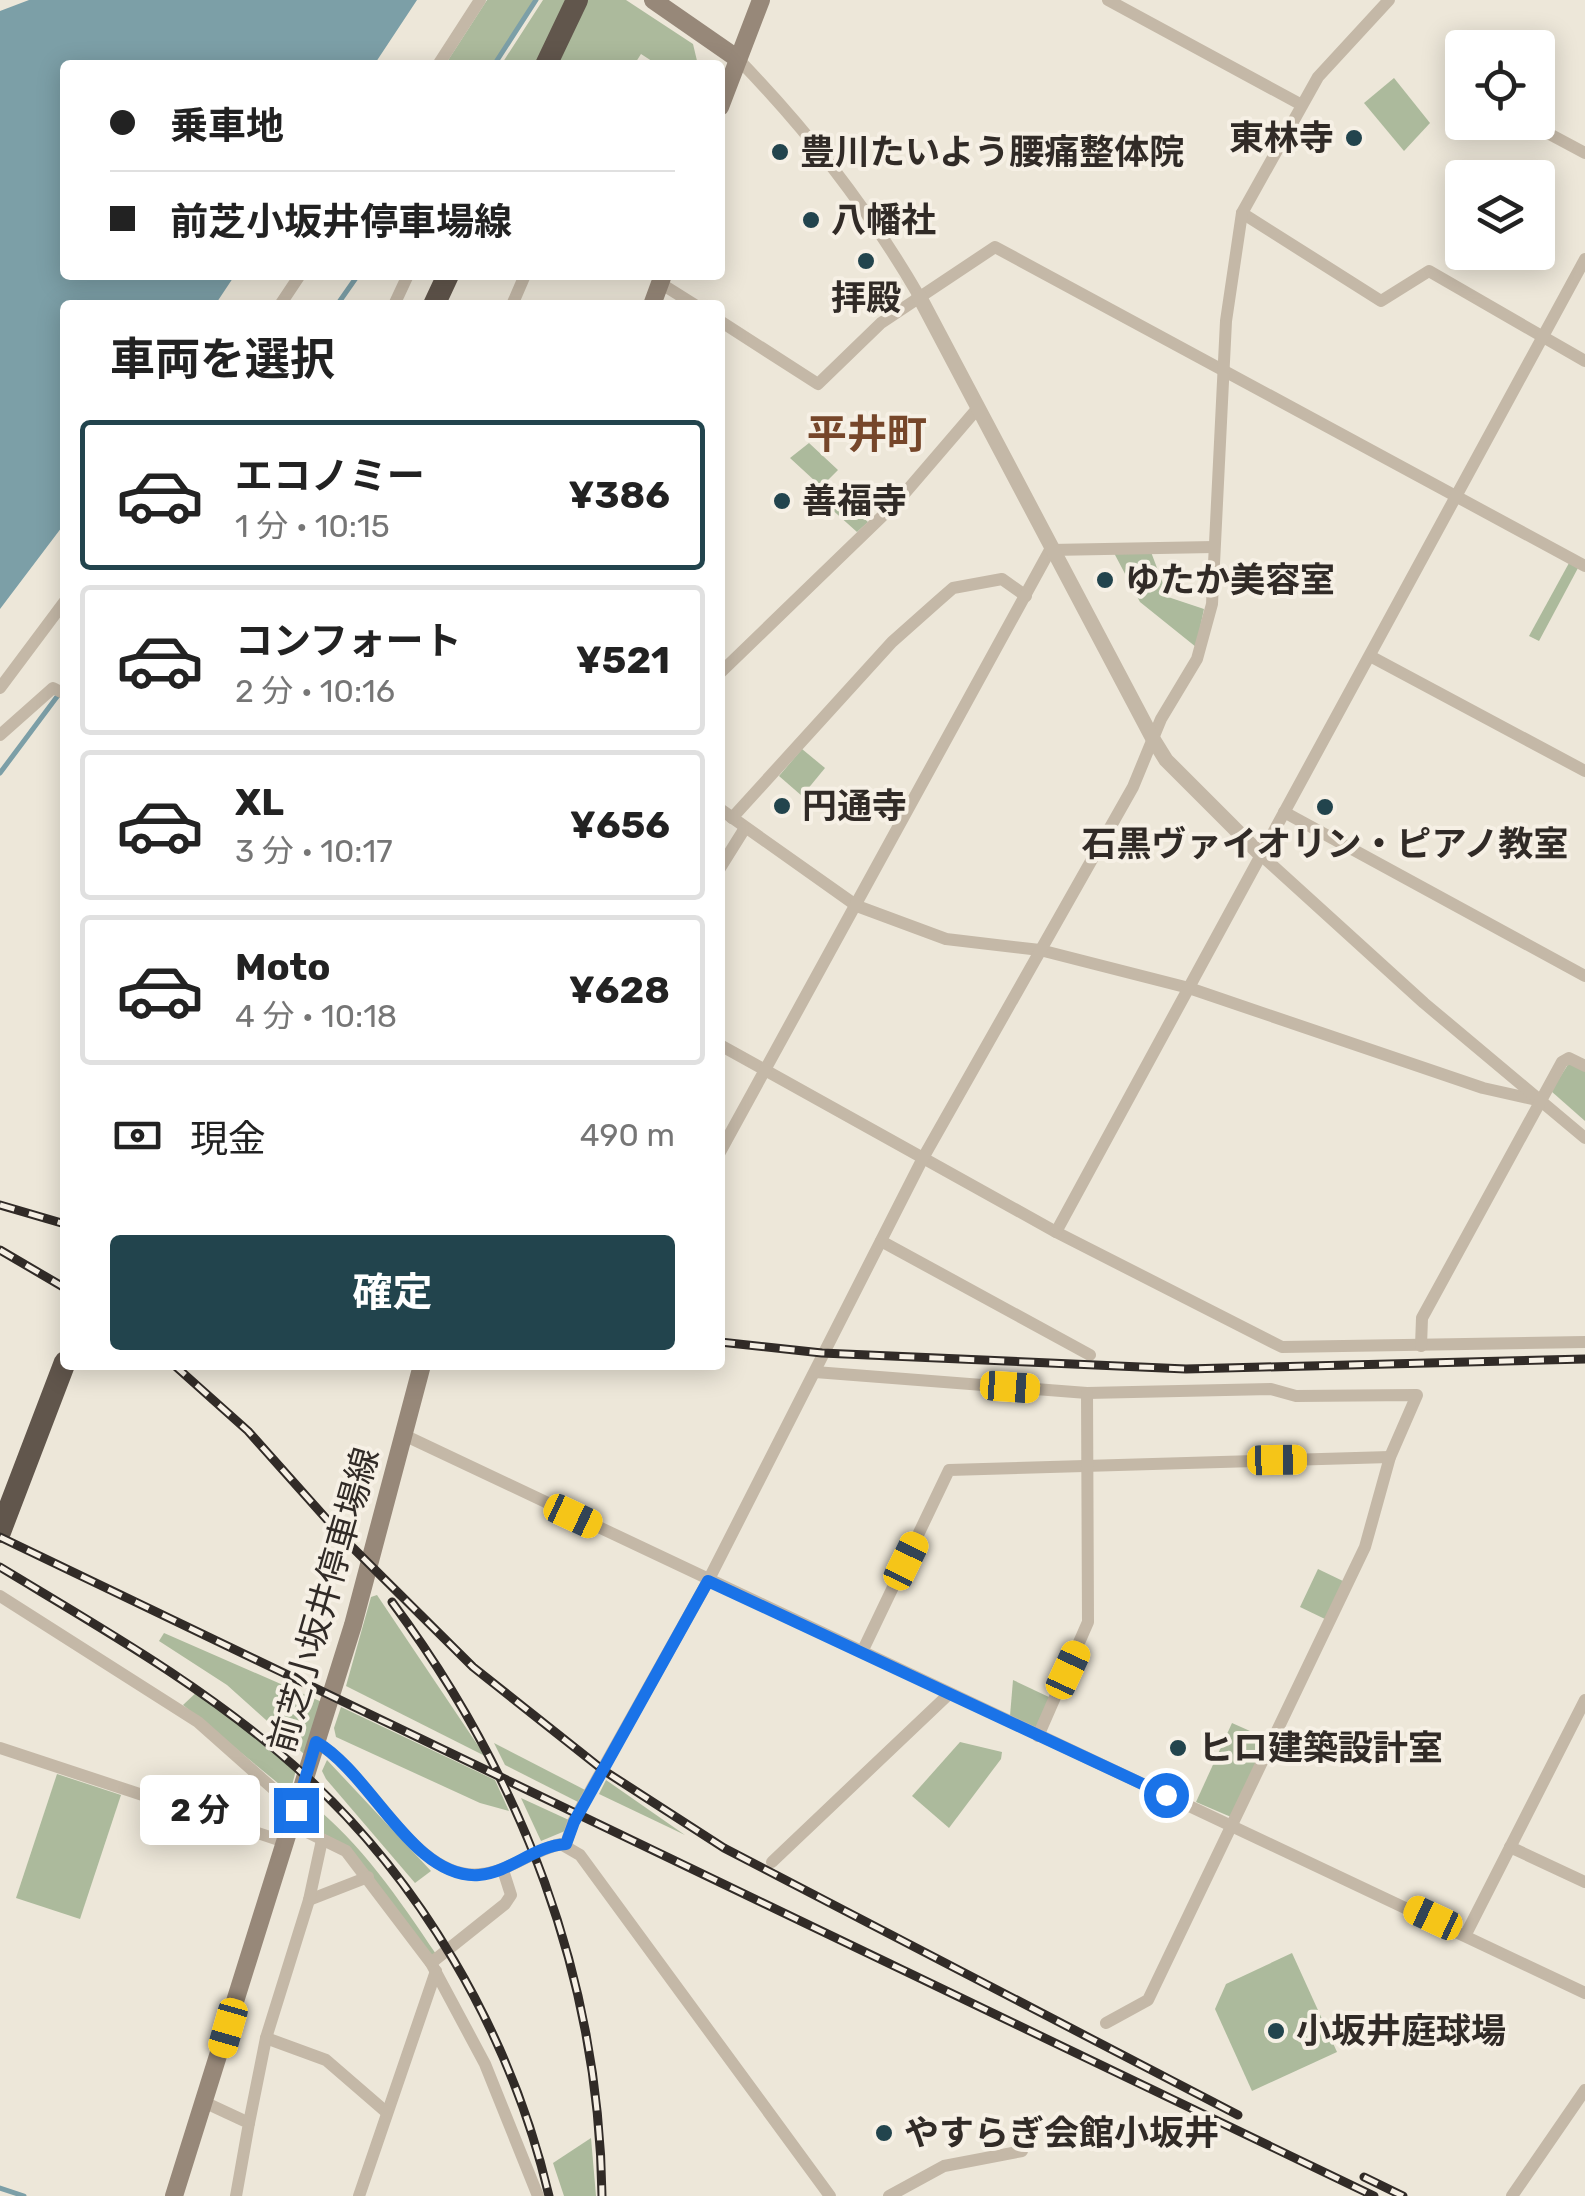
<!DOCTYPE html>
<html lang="ja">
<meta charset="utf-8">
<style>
:root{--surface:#fff;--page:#f2f2f2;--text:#222;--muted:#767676;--line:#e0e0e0;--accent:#22444d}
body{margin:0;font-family:Rubik,"Noto Sans JP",sans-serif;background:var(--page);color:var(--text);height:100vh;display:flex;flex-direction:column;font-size:38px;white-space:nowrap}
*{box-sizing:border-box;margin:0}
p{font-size:32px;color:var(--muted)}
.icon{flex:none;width:55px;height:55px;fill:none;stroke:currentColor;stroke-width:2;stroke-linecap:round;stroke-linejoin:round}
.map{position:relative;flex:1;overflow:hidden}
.side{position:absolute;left:60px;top:300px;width:665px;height:1070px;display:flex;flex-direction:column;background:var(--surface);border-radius:10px;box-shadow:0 5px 25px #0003}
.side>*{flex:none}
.banner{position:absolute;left:60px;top:60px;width:665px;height:220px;border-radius:10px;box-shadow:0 5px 25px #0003;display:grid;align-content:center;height:220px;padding:0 50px;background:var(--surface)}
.tools{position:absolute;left:1445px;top:30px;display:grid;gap:20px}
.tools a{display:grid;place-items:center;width:110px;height:110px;border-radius:10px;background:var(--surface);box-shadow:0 5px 25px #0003;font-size:50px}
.end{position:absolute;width:45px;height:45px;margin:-22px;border:12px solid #1a73e8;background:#fff;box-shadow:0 0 0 5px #fff}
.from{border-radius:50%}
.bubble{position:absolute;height:70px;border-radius:10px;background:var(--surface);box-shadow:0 5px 25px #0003;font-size:32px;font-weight:700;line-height:70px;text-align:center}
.car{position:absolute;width:30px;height:60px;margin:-30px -15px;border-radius:12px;box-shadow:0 0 8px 2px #0007;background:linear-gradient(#f5c518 24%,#345 0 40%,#f5c518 0 76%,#345 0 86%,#f5c518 0)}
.banner b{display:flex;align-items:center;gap:35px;height:95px;font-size:38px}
.banner b+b{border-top:2px solid var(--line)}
.banner i{width:25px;height:25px;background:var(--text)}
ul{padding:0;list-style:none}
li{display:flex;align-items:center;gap:30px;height:150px;margin:0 20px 15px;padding:0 30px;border:5px solid var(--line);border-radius:10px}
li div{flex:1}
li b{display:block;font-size:38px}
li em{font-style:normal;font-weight:700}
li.current{border-color:var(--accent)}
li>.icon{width:90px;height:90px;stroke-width:1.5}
h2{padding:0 50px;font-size:45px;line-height:120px}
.pay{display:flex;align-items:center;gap:25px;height:110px;padding:0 50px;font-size:38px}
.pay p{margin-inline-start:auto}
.cta{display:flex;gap:20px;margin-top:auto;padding:20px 50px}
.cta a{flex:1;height:115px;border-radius:10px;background:var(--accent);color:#fff;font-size:40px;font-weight:700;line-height:115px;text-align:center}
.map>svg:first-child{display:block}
.green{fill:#acba9c}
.water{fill:#7c9fa7}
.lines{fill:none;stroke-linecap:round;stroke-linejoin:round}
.stream{stroke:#7c9fa7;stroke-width:5}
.minor{stroke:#c4b8a7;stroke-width:12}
.tertiary{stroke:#c4b8a7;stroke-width:15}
.secondary{stroke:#978879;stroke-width:18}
.trunk{stroke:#61564c;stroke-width:22}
.rail-casing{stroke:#312b27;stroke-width:9}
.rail{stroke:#f6f0e5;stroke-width:5;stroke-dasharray:15;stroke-linecap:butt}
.route{stroke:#1a73e8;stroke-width:12}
.poi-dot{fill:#22444d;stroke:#f6f0e5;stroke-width:4}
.labels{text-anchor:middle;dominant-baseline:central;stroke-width:8;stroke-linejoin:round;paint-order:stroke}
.poi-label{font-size:35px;font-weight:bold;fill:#312b27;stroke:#f6f0e5;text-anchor:start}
.street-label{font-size:35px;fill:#312b27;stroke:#f6f0e5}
.quarter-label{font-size:40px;font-weight:bold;fill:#76462a;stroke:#f6f0e5}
</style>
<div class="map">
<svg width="1585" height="2196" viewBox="0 0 1585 2196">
<rect width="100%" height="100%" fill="#ede7d9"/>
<g class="green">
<polygon points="487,0 535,0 493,65 445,65"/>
<polygon points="543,0 626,0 693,44 698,65 658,65 641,54 634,65 501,65"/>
<polygon points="1394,78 1430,123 1404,151 1364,103"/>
<polygon points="809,443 838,470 824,484 868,522 857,532 808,488 815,481 790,458"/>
<polygon points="1151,552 1168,597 1204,609 1196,647 1140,602 1114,553"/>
<polygon points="1569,563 1578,568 1539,641 1529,636"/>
<polygon points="802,749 825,768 802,796 779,776"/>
<polygon points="1569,1063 1585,1071 1585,1121 1551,1091"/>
<polygon points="1318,1569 1345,1582 1327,1620 1300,1607"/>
<polygon points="377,1595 485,1756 346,1686 371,1597"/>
<polygon points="164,1633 322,1702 304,1754 227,1685 159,1641"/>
<polygon points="1013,1680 1051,1698 1037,1728 1010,1716"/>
<polygon points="200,1689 296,1770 290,1793 183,1705"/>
<polygon points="341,1707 495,1780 509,1811 480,1803 336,1737 334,1728"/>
<polygon points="1232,1723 1268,1739 1231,1817 1196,1802"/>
<polygon points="960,1742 1002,1752 1001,1759 949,1828 912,1796"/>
<polygon points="494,1743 589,1792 582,1804 505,1765"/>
<polygon points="327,1760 431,1871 415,1883 326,1779 322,1771"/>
<polygon points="57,1774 121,1795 80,1919 16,1898"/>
<polygon points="606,1780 685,1835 599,1794"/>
<polygon points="521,1798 571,1821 565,1831 541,1841"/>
<path d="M 309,1802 C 361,1843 399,1899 436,1954 L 431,1958 L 347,1846 L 301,1822 Z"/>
<polygon points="1292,1953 1337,2052 1252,2091 1215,2009 1226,1984"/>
<polygon points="591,2138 596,2196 564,2196 553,2163"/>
</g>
<polygon class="water" points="29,0 417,0 374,65 65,65 65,275 235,275 215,305 65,305 65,523 0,609 0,11"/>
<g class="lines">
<g class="stream">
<polyline points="494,65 536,0"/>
<polyline points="337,305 358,275"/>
<polyline points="0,773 65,686"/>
<polyline points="0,2188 24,2196"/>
</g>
<g class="minor">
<polyline points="1108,0 1300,104"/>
<path d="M 738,59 C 809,132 868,208 919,296"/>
<polyline points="438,65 480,0"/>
<polyline points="1527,122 1585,153"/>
<polyline points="1242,213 1381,301 1429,271 1585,361"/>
<polyline points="660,283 695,305"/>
<polyline points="280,305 300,275"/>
<polyline points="394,305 408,275"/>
<polyline points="512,305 525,275"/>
<polyline points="720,321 818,384 881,323 995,247 1585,566"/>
<polyline points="1370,656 1585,771"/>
<polyline points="720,673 898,501 977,409"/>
<polyline points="0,688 65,601"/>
<polyline points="0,735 53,688 65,694"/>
<polyline points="720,809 857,906 946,939 1040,950 1189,988 1483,1088 1541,1101"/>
<polyline points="1284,812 1585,976"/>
<polyline points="732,818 892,642 937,602 953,588 1002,579 1026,596"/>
<polyline points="1261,855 1424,1003 1585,1138"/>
<polyline points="720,868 745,828"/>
<polyline points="720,1045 1056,1232 1282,1347 1585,1342"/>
<polyline points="720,1152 1050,550 1214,547"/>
<polyline points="1056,1232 1585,259"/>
<polyline points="881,1241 1090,1355"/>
<polyline points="1421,1346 1422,1318 1562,1062 1569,1058 1585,1066"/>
<polyline points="815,1372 1087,1393 1271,1389 1296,1396 1417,1395 1390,1457 1365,1547 1148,2000 1106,2023"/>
<polyline points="406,1436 1585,1993"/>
<polyline points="0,1596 198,1722 296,1809"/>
<polyline points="862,1652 949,1470 1390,1457"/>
<polyline points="1038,1736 1088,1622 1087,1393"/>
<path d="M 316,1742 C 371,1773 414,1882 481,1874 C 511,1871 532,1850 561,1844 L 580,1855 L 830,2196"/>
<polyline points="0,1748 285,1842"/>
<polyline points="291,1824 346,1851 431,1963 485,2064 538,2196"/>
<polyline points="566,1844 573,1822 708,1581 923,1158 1133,787 1161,719 1197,659 1212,604 1226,321 1242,213 1318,77 1389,0"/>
<polyline points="1510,1847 1585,1882"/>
<polyline points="772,1862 949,1694"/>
<polyline points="309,1900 368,1877"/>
<polyline points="1466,1934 1585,1700"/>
<polyline points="431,1963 505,1904 511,1895 503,1870"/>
<polyline points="266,2038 326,2060 385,2111"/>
<polyline points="206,2103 249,2123 236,2196"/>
<polyline points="249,2123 266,2038 309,1900 322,1840"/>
<polyline points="359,2196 436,1971"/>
<polyline points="889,2196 944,2166 1022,2151"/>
<polyline points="1512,2196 1585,2090"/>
</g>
<polyline class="tertiary" points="919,296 1153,739 1166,760 1261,855"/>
<g class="secondary">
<polyline points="653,0 738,59"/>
<polyline points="720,107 761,0"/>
<polyline points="652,305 663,275"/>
<polyline points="174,2196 353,1625 422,1365"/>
</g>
<g class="trunk">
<polyline points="546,65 577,0"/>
<polyline points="434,305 448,275"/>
<polyline points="0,1532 65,1362"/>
</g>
<g class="rail-casing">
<g id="rail">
<polyline points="0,1205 65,1224"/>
<polyline points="0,1250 65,1288"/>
<polyline points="720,1342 822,1353 1186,1369 1585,1359"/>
<polyline points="174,1365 248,1431 347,1542 473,1667 603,1770 724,1848 1238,2115"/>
<polyline points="0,1537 1374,2196"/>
<path d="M 0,1567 C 99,1627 204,1686 291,1763 C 418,1873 511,2033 549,2196"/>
<path d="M 392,1602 C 522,1777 599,1977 602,2196"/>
<polyline points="1364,2177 1403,2196"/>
</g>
</g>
<use href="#rail" class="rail"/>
</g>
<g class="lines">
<path class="route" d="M 296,1810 L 316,1742 C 371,1773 413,1880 479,1875 C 511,1872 534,1846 566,1844 L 574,1822 L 708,1581 L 1166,1795"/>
</g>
<g class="poi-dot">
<circle cx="1354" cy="138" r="10"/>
<circle cx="780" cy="152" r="10"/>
<circle cx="811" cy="220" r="10"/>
<circle cx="866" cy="261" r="10"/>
<circle cx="782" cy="501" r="10"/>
<circle cx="1105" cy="580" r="10"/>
<circle cx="782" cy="806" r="10"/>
<circle cx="1325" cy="807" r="10"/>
<circle cx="1178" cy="1748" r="10"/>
<circle cx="1276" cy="2031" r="10"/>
<circle cx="884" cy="2133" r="10"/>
</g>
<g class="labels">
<g class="poi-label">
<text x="1334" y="138" text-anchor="end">東林寺</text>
<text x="800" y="152">豊川たいよう腰痛整体院</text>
<text x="831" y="220">八幡社</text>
<text x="866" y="298" text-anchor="middle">拝殿</text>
<text x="802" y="501">善福寺</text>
<text x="1125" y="580">ゆたか美容室</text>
<text x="802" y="806">円通寺</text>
<text x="1325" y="844" text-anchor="middle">石黒ヴァイオリン・ピアノ教室</text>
<text x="1198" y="1748">ヒロ建築設計室</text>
<text x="1296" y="2031">小坂井庭球場</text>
<text x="904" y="2133">やすらぎ会館小坂井</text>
</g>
<g class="street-label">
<text transform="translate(324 1600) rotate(-74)">前芝小坂井停車場線</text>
</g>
<g class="quarter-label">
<text x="867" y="434">平井町</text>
</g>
</g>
</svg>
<div class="tools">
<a><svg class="icon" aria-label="locate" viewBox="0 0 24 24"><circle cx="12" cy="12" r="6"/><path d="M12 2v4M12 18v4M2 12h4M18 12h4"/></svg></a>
<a><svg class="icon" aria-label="layers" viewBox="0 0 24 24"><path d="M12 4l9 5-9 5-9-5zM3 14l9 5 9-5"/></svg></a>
</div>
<i class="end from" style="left:1166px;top:1795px"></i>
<i class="end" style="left:296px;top:1810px"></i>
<div class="bubble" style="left:140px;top:1775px;width:120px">2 分</div>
<i class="car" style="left:1010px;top:1387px;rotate:94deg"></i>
<i class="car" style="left:1277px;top:1460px;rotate:89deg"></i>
<i class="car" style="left:573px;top:1516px;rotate:115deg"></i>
<i class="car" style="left:906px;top:1561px;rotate:26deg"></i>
<i class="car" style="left:1068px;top:1670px;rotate:25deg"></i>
<i class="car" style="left:1433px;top:1918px;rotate:295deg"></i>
<i class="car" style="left:228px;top:2028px;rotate:196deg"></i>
<div class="banner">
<b><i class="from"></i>乗車地</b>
<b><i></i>前芝小坂井停車場線</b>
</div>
<section class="side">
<h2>車両を選択</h2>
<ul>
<li class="current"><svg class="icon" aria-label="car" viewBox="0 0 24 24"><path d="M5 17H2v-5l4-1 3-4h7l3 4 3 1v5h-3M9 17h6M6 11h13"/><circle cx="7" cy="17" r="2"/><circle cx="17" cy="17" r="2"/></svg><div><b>エコノミー</b><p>1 分 · 10:15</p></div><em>¥386</em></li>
<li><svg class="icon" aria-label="car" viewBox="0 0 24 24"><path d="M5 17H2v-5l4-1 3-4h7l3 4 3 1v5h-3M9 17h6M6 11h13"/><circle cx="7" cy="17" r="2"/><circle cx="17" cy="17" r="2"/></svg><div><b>コンフォート</b><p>2 分 · 10:16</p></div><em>¥521</em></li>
<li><svg class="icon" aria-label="car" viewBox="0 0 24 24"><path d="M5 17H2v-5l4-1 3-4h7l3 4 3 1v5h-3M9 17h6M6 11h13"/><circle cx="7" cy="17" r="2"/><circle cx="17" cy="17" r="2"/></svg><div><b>XL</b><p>3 分 · 10:17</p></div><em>¥656</em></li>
<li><svg class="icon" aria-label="car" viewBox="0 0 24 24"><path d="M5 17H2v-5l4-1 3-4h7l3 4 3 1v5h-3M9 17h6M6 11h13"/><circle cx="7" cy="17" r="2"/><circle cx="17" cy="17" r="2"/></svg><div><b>Moto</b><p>4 分 · 10:18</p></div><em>¥628</em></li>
</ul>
<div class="pay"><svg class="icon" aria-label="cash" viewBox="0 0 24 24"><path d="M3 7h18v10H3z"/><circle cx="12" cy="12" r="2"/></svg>現金<p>490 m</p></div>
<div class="cta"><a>確定</a></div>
</section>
</div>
